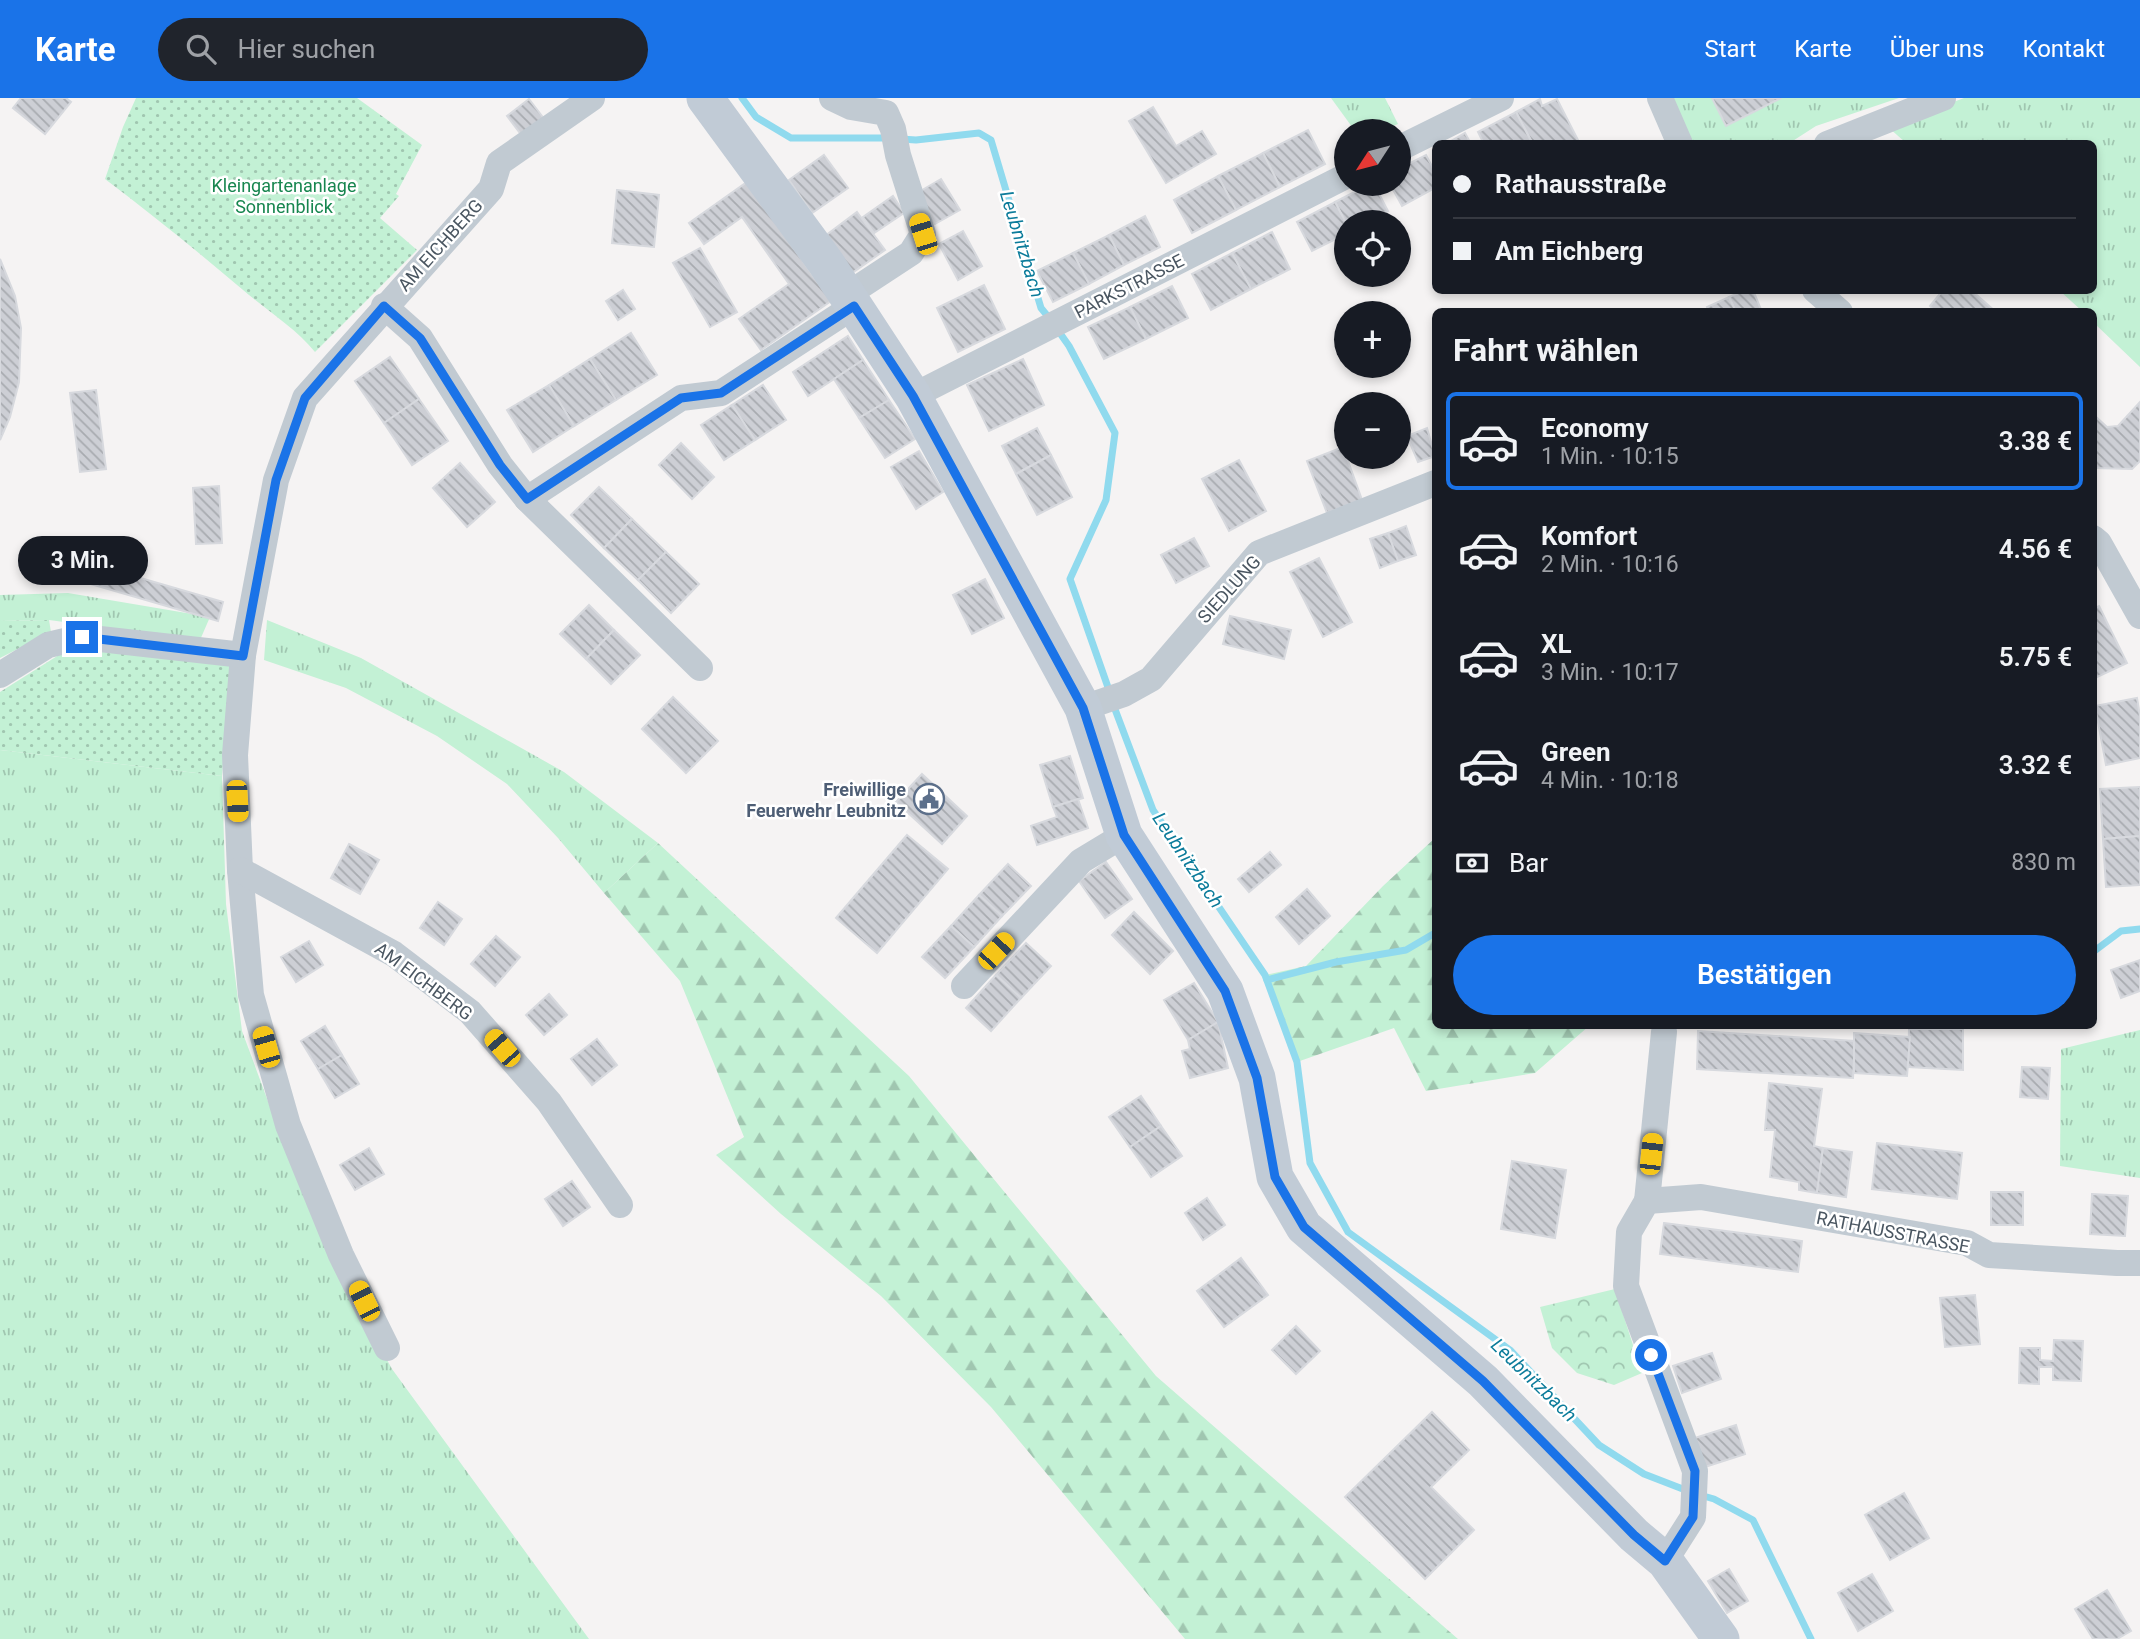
<!DOCTYPE html>
<html lang="de">
<meta charset="utf-8">
<style>
:root{--surface:#171b24;--page:#20242c;--text:#f1f3f6;--muted:#9ea1a6;--line:#363941;--accent:#1a73e8}
body{margin:0;font-family:Roboto,sans-serif;background:var(--page);color:var(--text);height:100vh;display:flex;flex-direction:column;font-size:26px;white-space:nowrap}
*{box-sizing:border-box;margin:0}
p{font-size:23px;color:var(--muted)}
.icon{flex:none;width:38px;height:38px;fill:none;stroke:currentColor;stroke-width:2;stroke-linecap:round;stroke-linejoin:round}
.map{position:relative;flex:1;overflow:hidden}
.panel{position:absolute;left:1432px;top:210px;width:665px;height:721px;display:flex;flex-direction:column;background:var(--surface);border-radius:10px;box-shadow:0 4px 10px #0003}
.panel>*{flex:none}
.hud{position:absolute;left:1432px;top:42px;width:665px;height:154px;border-radius:10px;box-shadow:0 4px 10px #0003;display:grid;align-content:center;height:154px;padding:0 21px;background:var(--surface)}
.needle{width:46px;rotate:234deg}
.fabs{position:absolute;left:1334px;top:21px;display:grid;gap:14px}
.fabs a{display:grid;place-items:center;width:77px;height:77px;border-radius:50%;background:var(--surface);box-shadow:0 4px 10px #0003;font-size:35px}
.end{position:absolute;width:32px;height:32px;margin:-16px;border:9px solid #1a73e8;background:#fff;box-shadow:0 0 0 4px #fff}
.from{border-radius:50%}
.bubble{position:absolute;height:49px;border-radius:24px;background:var(--surface);box-shadow:0 4px 10px #0003;font-size:23px;font-weight:600;line-height:49px;text-align:center}
.car{position:absolute;width:21px;height:42px;margin:-21px -10px;border-radius:9px;box-shadow:0 0 5px 2px #0007;background:linear-gradient(#f5c518 24%,#345 0 40%,#f5c518 0 76%,#345 0 86%,#f5c518 0)}
.hud b{display:flex;align-items:center;gap:24px;height:66px;font-size:26px}
.hud b+b{border-top:2px solid var(--line)}
.hud i{width:18px;height:18px;background:var(--text)}
ul{padding:0;list-style:none}
li{display:flex;align-items:center;gap:21px;height:98px;margin:0 14px 10px;padding:0 7px;border:4px solid transparent;border-radius:10px}
li div{flex:1}
li b{display:block;font-size:26px}
li em{font-style:normal;font-weight:600}
li.current{border-color:var(--accent)}
li>.icon{width:63px;height:63px;stroke-width:1.5}
h2{padding:0 21px;font-size:32px;line-height:84px}
.pay{display:flex;align-items:center;gap:18px;height:77px;padding:0 21px;font-size:26px}
.pay p{margin-inline-start:auto}
.button{display:flex;gap:14px;margin-top:auto;padding:14px 21px}
.button a{flex:1;height:80px;border-radius:42px;background:var(--accent);color:#fff;font-size:28px;font-weight:600;line-height:80px;text-align:center}
header{display:flex;align-items:center;gap:42px;box-sizing:border-box;height:98px;padding:0 35px;background:var(--accent);color:#fff}
header strong{font-size:33px}
nav{display:flex;gap:38px;margin-inline-start:auto;font-size:24px}
.search{width:490px;height:63px;background:var(--page);display:flex;align-items:center;gap:18px;box-sizing:border-box;padding:0 24px;border-radius:38px;color:var(--muted);font-size:26px}
.map>svg:first-child{display:block}
.grass{fill:url(#grass-tufts)}
.forest{fill:url(#forest-firs)}
.park{fill:url(#park-crowns)}
.garden{fill:url(#garden-dots)}
.lines{fill:none;stroke-linecap:round;stroke-linejoin:round}
.stream{stroke:#90daee;stroke-width:7}
.building{fill:url(#building-back-hatch);stroke:#d7d9de;stroke-width:2}
.street{stroke:#c1cad2;stroke-width:26}
.secondary{stroke:#c1cbd6;stroke-width:37}
.route{stroke:#1a73e8;stroke-width:9}
.labels{text-anchor:middle;dominant-baseline:central;stroke-width:5;stroke-linejoin:round;paint-order:stroke}
.park-label{font-size:18px;fill:#17864f;stroke:#fff}
.street-label{font-size:18px;fill:#4a5661;stroke:#fff}
.service-label{font-size:18px;font-weight:bold;fill:#4e5e75;stroke:#fff;text-anchor:end}
.water-label{font-size:19px;font-style:italic;fill:#0c7c9b;stroke:#fff}
</style>
<header>
<strong>Karte</strong>
<div class="search"><svg class="icon" aria-label="search" viewBox="0 0 24 24"><circle cx="10" cy="10" r="6"/><path d="M15 15l6 6"/></svg>Hier suchen</div>
<nav><a>Start</a><a>Karte</a><a>Über uns</a><a>Kontakt</a></nav>
</header>
<div class="map">
<svg width="2140" height="1541" viewBox="0 0 2140 1541">
<defs>
<pattern id="grass-tufts" width="24" height="20" patternUnits="userSpaceOnUse" patternTransform="scale(1.75)"><rect width="24" height="20" fill="#c3f1d5"/><path d="M3 7l-1-3M5 7V3M7 7l1-3M15 17l-1-3M17 17v-4M19 17l1-3" fill="none" stroke="#a0c6b0"/></pattern>
<pattern id="forest-firs" width="22" height="20" patternUnits="userSpaceOnUse" patternTransform="scale(1.75)"><rect width="22" height="20" fill="#c3f1d5"/><path d="M5 1l3.5 6h-7zM16 11l3.5 6h-7z" fill="#a0c6b0"/></pattern>
<pattern id="park-crowns" width="20" height="18" patternUnits="userSpaceOnUse" patternTransform="scale(1.75)"><rect width="20" height="18" fill="#c3f1d5"/><path d="M2 6a3 3 0 1 1 6 0M12 15a3 3 0 1 1 6 0" fill="none" stroke="#a0c6b0"/></pattern>
<pattern id="garden-dots" width="8" height="8" patternUnits="userSpaceOnUse" patternTransform="scale(1.75)"><rect width="8" height="8" fill="#c3f1d5"/><path d="M2 2h.1M6 6h.1" fill="none" stroke="#a0c6b0" stroke-width="1.8" stroke-linecap="round"/></pattern>
<pattern id="building-back-hatch" width="6" height="6" patternUnits="userSpaceOnUse" patternTransform="scale(1.75)"><rect width="6" height="6" fill="#cdcfd5"/><path d="M-1 5l2 2M0 0l6 6M5-1l2 2" fill="none" stroke="#a8abb0"/></pattern>
</defs>
<rect width="100%" height="100%" fill="#f5f3f3"/>
<g class="grass">
<polygon points="1331,0 1385,0 1398,26 1380,33 1355,33"/>
<polygon points="1670,0 1899,0 1816,28 1788,46 1690,45"/>
<polygon points="1964,0 2140,0 2140,269 2093,224 2093,214 2082,213 2060,193 2093,192 2093,46 1906,45 1888,29"/>
<polygon points="68,495 210,519 200,542 49,522 0,523 0,497"/>
<polygon points="267,522 361,560 564,674 658,745 604,795 558,740 507,686 437,638 346,590 264,562"/>
<polygon points="0,652 222,678 226,806 242,933 286,1052 363,1218 392,1271 589,1541 0,1541"/>
<polygon points="2140,932 2140,1080 2060,1068 2061,951"/>
</g>
<g class="forest">
<polygon points="1435,740 1435,928 1589,928 1535,975 1426,993 1394,930 1297,964 1265,877 1306,868 1383,788"/>
<polygon points="658,745 909,978 1156,1278 1458,1541 1185,1541 991,1309 881,1198 781,1116 716,1057 744,1039 680,883 604,795"/>
</g>
<polygon class="park" points="1615,1191 1642,1275 1614,1287 1577,1275 1552,1250 1540,1209"/>
<g class="garden">
<path d="M 136,0 L 357,0 L 422,47 L 396,96 L 399,98 L 380,120 L 417,152 L 315,254 C 296,231 272,216 249,197 C 202,157 154,118 105,81 L 123,29 Z"/>
<polygon points="49,522 51,534 0,560 0,523"/>
<polygon points="87,549 232,567 222,678 0,652 0,594 62,555"/>
</g>
<g class="lines">
<g class="stream">
<polyline points="742,0 756,19 791,40 889,40"/>
<polyline points="901,41 916,42 979,35 991,42 1041,210 1050,221"/>
<polyline points="1057,231 1069,248 1115,335 1106,402 1070,481 1110,595"/>
<polyline points="1113,606 1153,712 1265,877 1297,964 1310,1065 1348,1134 1510,1252 1599,1347 1644,1376 1688,1393"/>
<polyline points="2093,854 2121,833 2140,831"/>
<polyline points="1267,882 1336,864 1406,852 1435,835"/>
<polyline points="1700,1397 1714,1401 1753,1422 1811,1541"/>
</g>
</g>
<g class="building">
<polygon points="21,0 66,0 71,4 45,36 13,10"/>
<polygon points="1712,0 1781,0 1726,28"/>
<polygon points="529,1 545,22 523,39 507,18"/>
<polygon points="1540,1 1542,8 1557,1 1580,46 1533,46 1516,14"/>
<polygon points="1153,9 1176,48 1202,33 1216,56 1166,85 1129,23"/>
<polygon points="1516,14 1531,43 1526,46 1484,46 1478,34"/>
<polygon points="1308,32 1325,66 1280,89 1263,55"/>
<polygon points="1465,35 1471,46 1446,46"/>
<polygon points="1263,55 1280,89 1236,112 1218,78"/>
<polygon points="824,57 848,90 812,115 789,82"/>
<polygon points="1426,57 1435,74 1435,90 1402,108 1390,86 1398,86 1398,71"/>
<polygon points="1218,78 1236,112 1192,135 1174,102"/>
<polygon points="941,81 960,112 935,126 917,95"/>
<polygon points="747,84 831,203 761,252 739,221 789,186 742,119 704,146 689,125"/>
<polygon points="1370,86 1374,86 1388,113 1368,124 1346,125 1335,104"/>
<polygon points="617,92 659,97 654,149 612,145"/>
<polygon points="893,98 904,115 874,135 863,119"/>
<polygon points="1335,104 1346,125 1346,136 1312,153 1297,124"/>
<polygon points="857,114 885,152 852,175 825,138"/>
<polygon points="1145,118 1160,149 1124,167 1109,137"/>
<polygon points="963,133 982,168 958,182 939,146"/>
<polygon points="1272,134 1290,171 1251,191 1232,155"/>
<polygon points="1109,137 1124,167 1089,186 1073,155"/>
<polygon points="700,150 737,214 710,229 673,165"/>
<polygon points="1073,155 1089,186 1053,204 1037,173"/>
<polygon points="1232,155 1251,191 1211,212 1192,176"/>
<polygon points="0,161 15,198 21,230 19,284 10,319 0,342"/>
<polygon points="984,187 1005,231 958,254 937,210"/>
<polygon points="1172,188 1188,220 1146,241 1130,209"/>
<polygon points="623,192 635,211 618,222 606,203"/>
<polygon points="1745,192 1753,192 1762,214 1736,214 1729,199"/>
<polygon points="1943,192 1971,192 1996,214 1936,214 1930,208"/>
<polygon points="1729,199 1736,214 1709,214 1707,209"/>
<polygon points="1130,209 1146,241 1104,261 1088,229"/>
<polygon points="631,235 657,277 616,302 590,261"/>
<polygon points="848,238 863,262 808,298 793,274"/>
<polygon points="390,259 419,301 384,325 355,283"/>
<polygon points="590,261 616,302 574,328 549,287"/>
<polygon points="1023,261 1044,307 989,333 967,287"/>
<polygon points="863,262 889,302 859,320 834,281"/>
<polygon points="549,287 574,328 533,354 507,312"/>
<polygon points="763,287 786,322 755,342 732,307"/>
<polygon points="96,292 106,371 80,374 70,295"/>
<polygon points="419,301 448,343 412,367 384,325"/>
<polygon points="889,302 915,341 885,360 859,320"/>
<polygon points="2140,304 2140,363 2132,371 2094,370 2093,316 2107,329 2118,328"/>
<polygon points="732,307 755,342 724,362 701,327"/>
<polygon points="1037,330 1051,357 1016,376 1002,348"/>
<polygon points="1427,330 1435,358 1418,364 1407,338"/>
<polygon points="681,345 714,379 692,401 659,367"/>
<polygon points="1343,349 1362,402 1327,415 1307,363"/>
<polygon points="919,353 943,394 916,411 891,369"/>
<polygon points="1051,357 1072,399 1037,417 1016,376"/>
<polygon points="1239,362 1266,413 1229,433 1202,381"/>
<polygon points="460,365 495,404 467,429 433,390"/>
<polygon points="219,388 222,445 196,446 193,390"/>
<polygon points="599,389 632,421 604,450 571,417"/>
<polygon points="632,421 666,454 638,482 604,450"/>
<polygon points="1406,428 1416,457 1398,463 1388,435"/>
<polygon points="1388,435 1398,463 1380,470 1370,441"/>
<polygon points="1194,440 1209,468 1176,485 1161,457"/>
<polygon points="666,454 699,486 671,515 638,482"/>
<polygon points="1319,460 1352,524 1323,539 1290,474"/>
<polygon points="82,463 223,504 218,523 77,482"/>
<polygon points="985,481 1004,520 972,536 953,497"/>
<polygon points="589,507 614,532 586,561 560,536"/>
<polygon points="2099,508 2127,565 2093,581 2093,511"/>
<polygon points="1230,518 1291,532 1284,561 1223,546"/>
<polygon points="614,532 640,557 611,586 586,561"/>
<polygon points="673,599 718,643 686,675 642,631"/>
<polygon points="2137,600 2140,618 2140,660 2106,667 2095,608"/>
<polygon points="1070,658 1083,700 1053,709 1040,667"/>
<polygon points="922,676 967,718 942,746 896,704"/>
<polygon points="2140,689 2140,738 2103,741 2100,691"/>
<polygon points="1078,701 1088,730 1037,747 1031,728 1057,719 1053,709"/>
<polygon points="907,737 948,771 877,855 836,820"/>
<polygon points="2140,738 2140,787 2106,789 2103,741"/>
<polygon points="349,746 379,762 360,796 331,780"/>
<polygon points="1270,754 1281,767 1249,794 1238,781"/>
<polygon points="1106,764 1132,801 1105,820 1079,783"/>
<polygon points="1008,766 1031,788 1002,818 979,797"/>
<polygon points="1307,791 1330,818 1299,846 1276,819"/>
<polygon points="979,797 1002,818 974,849 951,828"/>
<polygon points="438,804 462,821 444,847 420,830"/>
<polygon points="1134,814 1173,853 1150,876 1112,837"/>
<polygon points="951,828 974,849 945,880 922,859"/>
<polygon points="496,838 520,859 495,888 471,866"/>
<polygon points="309,843 323,867 296,884 281,859"/>
<polygon points="1026,845 1051,868 1021,900 996,877"/>
<polygon points="2140,862 2140,893 2121,900 2111,872"/>
<polygon points="996,877 1021,900 991,933 966,910"/>
<polygon points="1194,885 1218,924 1188,942 1164,902"/>
<polygon points="549,896 567,917 544,937 526,917"/>
<polygon points="1218,924 1228,970 1190,980 1182,953 1190,951 1188,942"/>
<polygon points="325,928 342,957 318,971 301,943"/>
<polygon points="1909,931 1963,931 1963,972 1908,969"/>
<polygon points="1698,933 1855,943 1853,980 1697,971"/>
<polygon points="1854,935 1910,939 1907,978 1854,975"/>
<polygon points="597,941 617,967 592,987 571,961"/>
<polygon points="342,957 359,986 335,1000 318,971"/>
<polygon points="2022,969 2050,970 2048,1001 2020,999"/>
<polygon points="1769,985 1822,991 1814,1048 1823,1050 1817,1095 1799,1092 1799,1084 1770,1079 1775,1032 1765,1032"/>
<polygon points="1141,998 1161,1028 1130,1049 1109,1019"/>
<polygon points="1161,1028 1182,1058 1151,1079 1130,1049"/>
<polygon points="1877,1045 1962,1055 1957,1101 1872,1091"/>
<polygon points="369,1050 384,1076 355,1092 340,1067"/>
<polygon points="1823,1050 1852,1054 1846,1099 1817,1095"/>
<polygon points="1512,1063 1566,1072 1555,1140 1501,1131"/>
<polygon points="572,1083 590,1109 563,1128 545,1101"/>
<rect x="1991" y="1094" width="32" height="33"/>
<polygon points="2092,1096 2128,1098 2125,1138 2090,1136"/>
<polygon points="1207,1100 1225,1127 1203,1142 1185,1115"/>
<polygon points="1664,1125 1802,1143 1798,1174 1660,1156"/>
<polygon points="1241,1160 1268,1197 1224,1229 1197,1193"/>
<polygon points="1975,1197 1980,1246 1945,1249 1940,1200"/>
<polygon points="1296,1228 1320,1253 1296,1276 1272,1252"/>
<polygon points="2054,1242 2083,1243 2081,1283 2053,1282 2053,1269 2039,1269 2039,1286 2019,1285 2020,1250 2040,1250 2040,1262 2053,1263"/>
<polygon points="1712,1255 1721,1281 1682,1295 1673,1268"/>
<polygon points="1432,1314 1469,1352 1431,1389 1474,1432 1425,1481 1345,1399"/>
<polygon points="1736,1327 1745,1356 1705,1369 1695,1340"/>
<polygon points="1904,1395 1929,1440 1890,1462 1865,1417"/>
<polygon points="1729,1471 1748,1503 1727,1515 1708,1483"/>
<polygon points="1872,1476 1893,1513 1858,1533 1838,1495"/>
<polygon points="2107,1492 2131,1533 2117,1541 2093,1541 2075,1511"/>
</g>
<g class="lines">
<g class="street">
<polyline points="832,0 851,9 886,15 893,31 898,57 923,136 911,155 847,197"/>
<polyline points="1660,0 1680,46"/>
<polyline points="1827,46 1943,0"/>
<polyline points="1398,51 1501,0"/>
<polyline points="1815,192 1840,214"/>
<polyline points="384,208 420,240 500,367 527,401 681,300 721,295 854,208"/>
<polyline points="913,298 1346,78"/>
<polyline points="527,401 700,570"/>
<polyline points="2093,440 2099,445 2140,518"/>
<polyline points="243,557 235,657 240,772 251,897 288,1027 341,1157 387,1250"/>
<polyline points="0,577 48,547 82,539 243,557 276,382 305,300 491,91 499,65 592,0"/>
<polyline points="1083,610 1124,596 1151,581 1259,455 1435,385"/>
<polyline points="240,772 394,856 470,914 549,1004 620,1107"/>
<polyline points="964,888 1081,763 1124,737"/>
<polyline points="1647,1103 1664,934"/>
<polyline points="1665,1463 1693,1419 1695,1373 1626,1188 1629,1134 1647,1103 1701,1099 1967,1145 1989,1157 2117,1165 2140,1165"/>
</g>
<polyline class="secondary" points="705,0 826,165 913,298 1083,610 1124,737 1225,893 1257,980 1275,1079 1304,1129 1483,1283 1634,1437 1665,1463 1721,1541"/>
</g>
<g class="lines">
<polyline class="route" points="82,539 243,558 276,382 305,300 384,208 420,240 500,367 527,401 681,300 721,295 854,208 913,298 1083,610 1124,737 1225,893 1257,980 1275,1079 1304,1129 1483,1283 1634,1437 1665,1463 1693,1419 1695,1373 1651,1257"/>
</g>
<defs>
<g id="civic-ring" transform="scale(1.575)"><circle r="9.5" fill="#fff" stroke="#5c6f8a" stroke-width="1.5"/><path d="M-.6-6.5H3V-4.5H.6V-3L4-1V1h2V6H-6V1h2V-1L-.6-3ZM-1.2 2.5V6h2.4V2.5Z" fill="#5c6f8a"/></g>
</defs>
<g fill-rule="evenodd">
<use href="#civic-ring" x="929" y="701"/>
</g>
<g class="labels">
<g class="park-label">
<text x="284" y="87">Kleingartenanlage<tspan x="284" dy="21">Sonnenblick</tspan></text>
</g>
<g class="street-label">
<text transform="translate(440 147) rotate(-48)">AM EICHBERG</text>
<text transform="translate(1129 188) rotate(-27)">PARKSTRASSE</text>
<text transform="translate(1229 491) rotate(-48)">SIEDLUNG</text>
<text transform="translate(424 883) rotate(37)">AM EICHBERG</text>
<text transform="translate(1893 1134) rotate(11)">RATHAUSSTRASSE</text>
</g>
<g class="service-label">
<text x="906" y="691">Freiwillige<tspan x="906" dy="21">Feuerwehr Leubnitz</tspan></text>
</g>
<g class="water-label">
<text transform="translate(1022 146) rotate(73)">Leubnitzbach</text>
<text transform="translate(1188 762) rotate(56)">Leubnitzbach</text>
<text transform="translate(1534 1282) rotate(44)">Leubnitzbach</text>
</g>
</g>
</svg>
<div class="fabs">
<a><svg class="needle" viewBox="-14 -14 28 28"><path d="M0-13l5 13h-10z" fill="#e53935"/><path d="M0 13l5-13h-10z" fill="#9ea1a6"/></svg></a>
<a><svg class="icon" aria-label="locate" viewBox="0 0 24 24"><circle cx="12" cy="12" r="6"/><path d="M12 2v4M12 18v4M2 12h4M18 12h4"/></svg></a>
<a>+</a>
<a>−</a>
</div>
<i class="end from" style="left:1651px;top:1257px"></i>
<i class="end" style="left:82px;top:539px"></i>
<div class="bubble" style="left:18px;top:438px;width:130px">3 Min.</div>
<i class="car" style="left:923px;top:136px;rotate:342deg"></i>
<i class="car" style="left:237px;top:703px;rotate:177deg"></i>
<i class="car" style="left:996px;top:853px;rotate:43deg"></i>
<i class="car" style="left:266px;top:949px;rotate:344deg"></i>
<i class="car" style="left:502px;top:950px;rotate:319deg"></i>
<i class="car" style="left:1651px;top:1056px;rotate:6deg"></i>
<i class="car" style="left:364px;top:1203px;rotate:334deg"></i>
<div class="hud">
<b><i class="from"></i>Rathausstraße</b>
<b><i></i>Am Eichberg</b>
</div>
<section class="panel">
<h2>Fahrt wählen</h2>
<ul>
<li class="current"><svg class="icon" aria-label="car" viewBox="0 0 24 24"><path d="M5 17H2v-5l4-1 3-4h7l3 4 3 1v5h-3M9 17h6M6 11h13"/><circle cx="7" cy="17" r="2"/><circle cx="17" cy="17" r="2"/></svg><div><b>Economy</b><p>1 Min. · 10:15</p></div><em>3.38 €</em></li>
<li><svg class="icon" aria-label="car" viewBox="0 0 24 24"><path d="M5 17H2v-5l4-1 3-4h7l3 4 3 1v5h-3M9 17h6M6 11h13"/><circle cx="7" cy="17" r="2"/><circle cx="17" cy="17" r="2"/></svg><div><b>Komfort</b><p>2 Min. · 10:16</p></div><em>4.56 €</em></li>
<li><svg class="icon" aria-label="car" viewBox="0 0 24 24"><path d="M5 17H2v-5l4-1 3-4h7l3 4 3 1v5h-3M9 17h6M6 11h13"/><circle cx="7" cy="17" r="2"/><circle cx="17" cy="17" r="2"/></svg><div><b>XL</b><p>3 Min. · 10:17</p></div><em>5.75 €</em></li>
<li><svg class="icon" aria-label="car" viewBox="0 0 24 24"><path d="M5 17H2v-5l4-1 3-4h7l3 4 3 1v5h-3M9 17h6M6 11h13"/><circle cx="7" cy="17" r="2"/><circle cx="17" cy="17" r="2"/></svg><div><b>Green</b><p>4 Min. · 10:18</p></div><em>3.32 €</em></li>
</ul>
<div class="pay"><svg class="icon" aria-label="cash" viewBox="0 0 24 24"><path d="M3 7h18v10H3z"/><circle cx="12" cy="12" r="2"/></svg>Bar<p>830 m</p></div>
<div class="button"><a>Bestätigen</a></div>
</section>
</div>
